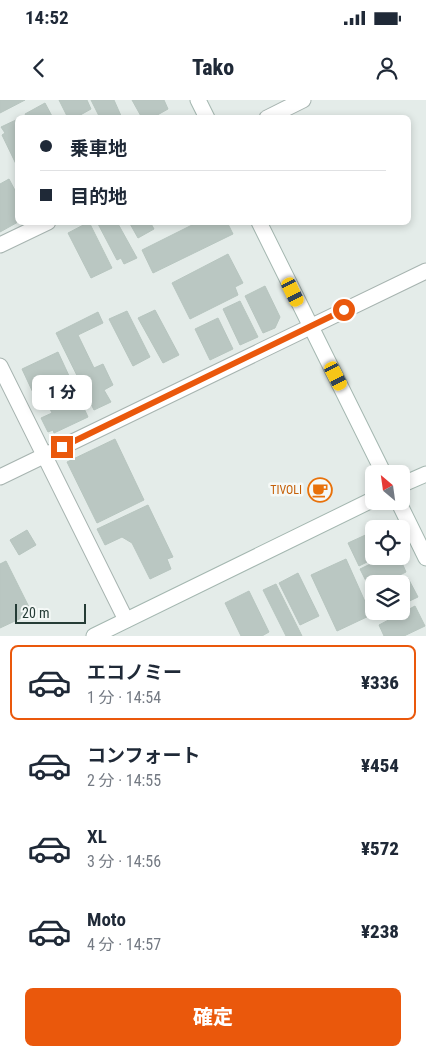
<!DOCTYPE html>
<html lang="ja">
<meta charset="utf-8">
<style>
:root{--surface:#fff;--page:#f2f2f3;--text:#1f2937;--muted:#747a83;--line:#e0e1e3;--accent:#ea580c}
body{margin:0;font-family:"Roboto Condensed","Noto Sans JP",sans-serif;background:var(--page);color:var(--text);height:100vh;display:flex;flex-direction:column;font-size:19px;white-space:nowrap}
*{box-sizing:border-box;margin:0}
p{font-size:16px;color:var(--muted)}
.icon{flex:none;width:28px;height:28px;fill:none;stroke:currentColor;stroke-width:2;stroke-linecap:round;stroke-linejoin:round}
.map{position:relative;height:536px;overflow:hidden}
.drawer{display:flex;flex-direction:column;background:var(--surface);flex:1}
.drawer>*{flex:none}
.hud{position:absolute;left:15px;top:15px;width:396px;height:110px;border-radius:8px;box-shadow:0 2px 8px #0003;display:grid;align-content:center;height:110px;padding:0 25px;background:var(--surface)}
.needle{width:32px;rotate:331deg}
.controls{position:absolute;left:365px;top:365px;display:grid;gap:10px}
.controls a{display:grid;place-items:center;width:45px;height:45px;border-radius:8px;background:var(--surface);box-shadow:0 2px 8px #0003;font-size:25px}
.scale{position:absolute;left:15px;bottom:12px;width:71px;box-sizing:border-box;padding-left:5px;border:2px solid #253c36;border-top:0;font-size:14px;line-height:18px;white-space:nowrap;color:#253c36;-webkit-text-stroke:4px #f5f9f7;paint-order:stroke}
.end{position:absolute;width:22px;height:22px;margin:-11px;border:6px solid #ea580c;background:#fff;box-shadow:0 0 0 2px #fff}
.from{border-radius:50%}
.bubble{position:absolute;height:35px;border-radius:8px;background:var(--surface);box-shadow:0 2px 8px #0003;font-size:16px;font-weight:800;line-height:35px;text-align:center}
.car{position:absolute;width:15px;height:30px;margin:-15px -8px;border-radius:6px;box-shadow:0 0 4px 1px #0007;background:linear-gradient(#f5c518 24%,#345 0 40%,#f5c518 0 76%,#345 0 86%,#f5c518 0)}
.hud b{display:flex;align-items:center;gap:18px;height:48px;font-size:19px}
.hud b+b{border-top:1px solid var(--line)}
.hud i{width:12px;height:12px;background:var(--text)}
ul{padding:9px 0 0;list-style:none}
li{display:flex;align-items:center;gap:15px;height:75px;margin:0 10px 8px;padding:0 15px;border:2px solid transparent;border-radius:8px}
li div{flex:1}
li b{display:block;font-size:19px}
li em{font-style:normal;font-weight:800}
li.current{border-color:var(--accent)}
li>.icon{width:45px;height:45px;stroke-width:1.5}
.action{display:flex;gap:10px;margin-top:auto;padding:10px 25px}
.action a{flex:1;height:58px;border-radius:8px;background:var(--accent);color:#fff;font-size:20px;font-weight:800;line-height:58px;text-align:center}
.status{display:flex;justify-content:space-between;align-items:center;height:35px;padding:0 25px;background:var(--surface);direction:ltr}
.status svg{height:14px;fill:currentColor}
header{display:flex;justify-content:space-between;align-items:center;height:65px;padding:0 25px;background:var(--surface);font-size:22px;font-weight:800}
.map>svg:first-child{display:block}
.building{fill:#bac7c2;stroke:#b7c5bf}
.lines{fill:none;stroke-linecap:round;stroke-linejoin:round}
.street-casing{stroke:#a7b4b0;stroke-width:17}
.secondary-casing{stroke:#a4b7b0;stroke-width:17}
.street{stroke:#fff;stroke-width:15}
.secondary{stroke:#fff;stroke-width:15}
.route{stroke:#ea580c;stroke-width:6}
.labels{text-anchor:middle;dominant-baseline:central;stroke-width:5;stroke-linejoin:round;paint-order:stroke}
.food-label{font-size:12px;fill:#c56008;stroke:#f5f9f7;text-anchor:end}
</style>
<div class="status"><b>14:52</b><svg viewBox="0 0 49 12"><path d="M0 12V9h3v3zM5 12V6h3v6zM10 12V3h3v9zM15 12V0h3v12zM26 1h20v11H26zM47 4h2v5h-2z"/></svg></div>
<header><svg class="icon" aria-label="back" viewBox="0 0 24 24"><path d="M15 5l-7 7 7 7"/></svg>Tako<svg class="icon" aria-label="person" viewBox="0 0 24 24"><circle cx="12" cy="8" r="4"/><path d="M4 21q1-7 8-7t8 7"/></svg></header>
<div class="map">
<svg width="426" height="536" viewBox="0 0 426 536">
<rect width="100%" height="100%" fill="#e4ece9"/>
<g class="building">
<polygon points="0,0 25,0 0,13"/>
<polygon points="59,0 87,0 91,9 75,18 68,18"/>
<polygon points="91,0 114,0 122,18 100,18"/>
<polygon points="132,0 164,0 168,9 152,18 142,18"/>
<polygon points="45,3 53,18 27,18 25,14"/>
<polygon points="18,19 18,63 16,64 2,35 5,33 1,27"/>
<polygon points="9,79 18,96 18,122 0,132 0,84"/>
<polygon points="89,122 112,168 91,178 68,133"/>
<polygon points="97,122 117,122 137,158 124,164 121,158 117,160"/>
<polygon points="129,122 150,122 154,129 138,138"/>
<polygon points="198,122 227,122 233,134 153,173 142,150"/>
<polygon points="228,154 243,183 235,187 238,195 190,219 172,183"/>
<polygon points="265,186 280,217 275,228 263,233 245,196"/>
<polygon points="240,201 258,237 240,245 223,209"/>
<polygon points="155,210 179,255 163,263 138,218"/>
<polygon points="127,211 150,257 133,266 109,219"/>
<polygon points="98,212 103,223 78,235 94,268 103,264 113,285 104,290 111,302 94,310 56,233"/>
<polygon points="218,218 233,249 210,260 195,229"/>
<polygon points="58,252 88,317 54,333 53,330 48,332 41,318 52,313 43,295 36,299 22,269"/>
<polygon points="115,339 144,400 97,423 67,362"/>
<polygon points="148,405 173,457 167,459 171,469 150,479 132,443 122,437 105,445 97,429"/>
<polygon points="27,430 36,445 19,455 10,440"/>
<polygon points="372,432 374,432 374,456 379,456 359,466 348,443"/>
<polygon points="387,456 399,456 406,472 381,484 374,484 374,487 370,489 360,469"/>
<polygon points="346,459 371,515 337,531 311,475"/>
<polygon points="6,461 32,513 0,528 0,464"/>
<polygon points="298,473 319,516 300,525 279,483"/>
<polygon points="408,478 418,497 401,505 401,484 396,484"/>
<polygon points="276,484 302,536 286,536 263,490"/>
<polygon points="249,491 269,532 262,536 241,536 225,503"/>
<polygon points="415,506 425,526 404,536 384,536 379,525"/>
</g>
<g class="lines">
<g class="street-casing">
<g id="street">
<polyline points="267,18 303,0"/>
<polyline points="0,145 48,122"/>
<polyline points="0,266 126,520"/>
<polyline points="0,377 426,171"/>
</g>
</g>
<g class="secondary-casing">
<g id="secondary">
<polyline points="198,0 207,18"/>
<polyline points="259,122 384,374"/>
<polyline points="401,385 426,374"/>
<polyline points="398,401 426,458"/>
<polyline points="94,536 374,399"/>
</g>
</g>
<use href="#street" class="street"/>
<use href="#secondary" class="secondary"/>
</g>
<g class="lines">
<polyline class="route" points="62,347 344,210"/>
</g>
<defs>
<g id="cafe-ring" transform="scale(1.25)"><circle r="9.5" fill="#f5f9f7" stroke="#e8710a" stroke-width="1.5"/><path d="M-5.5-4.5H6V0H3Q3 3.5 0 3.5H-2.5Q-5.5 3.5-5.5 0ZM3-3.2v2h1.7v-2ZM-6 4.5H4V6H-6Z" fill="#e8710a"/></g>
</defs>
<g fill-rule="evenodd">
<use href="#cafe-ring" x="320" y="390"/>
</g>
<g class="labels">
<g class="food-label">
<text x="302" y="390">TIVOLI</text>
</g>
</g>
</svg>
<div class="controls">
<a><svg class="needle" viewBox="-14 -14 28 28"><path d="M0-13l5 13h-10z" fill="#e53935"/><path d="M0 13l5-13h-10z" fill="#747a83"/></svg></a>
<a><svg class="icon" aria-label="locate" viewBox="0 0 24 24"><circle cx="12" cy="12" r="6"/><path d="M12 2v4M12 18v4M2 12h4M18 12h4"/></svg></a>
<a><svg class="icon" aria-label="layers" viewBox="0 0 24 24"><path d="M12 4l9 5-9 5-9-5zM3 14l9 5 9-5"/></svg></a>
</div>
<div class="scale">20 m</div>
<i class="end from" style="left:344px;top:210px"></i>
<i class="end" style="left:62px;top:347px"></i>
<div class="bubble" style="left:32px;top:275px;width:60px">1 分</div>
<i class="car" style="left:293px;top:192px;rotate:154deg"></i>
<i class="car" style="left:336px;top:276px;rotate:153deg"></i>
<div class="hud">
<b><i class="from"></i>乗車地</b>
<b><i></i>目的地</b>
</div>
</div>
<section class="drawer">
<ul>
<li class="current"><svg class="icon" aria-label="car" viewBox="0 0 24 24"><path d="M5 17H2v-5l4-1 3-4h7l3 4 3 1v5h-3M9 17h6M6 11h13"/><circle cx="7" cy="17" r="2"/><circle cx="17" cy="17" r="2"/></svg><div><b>エコノミー</b><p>1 分 · 14:54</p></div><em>¥336</em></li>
<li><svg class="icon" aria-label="car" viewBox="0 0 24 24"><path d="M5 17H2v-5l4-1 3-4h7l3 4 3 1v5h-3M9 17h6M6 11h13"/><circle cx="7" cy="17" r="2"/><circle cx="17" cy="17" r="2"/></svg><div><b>コンフォート</b><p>2 分 · 14:55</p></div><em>¥454</em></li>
<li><svg class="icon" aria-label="car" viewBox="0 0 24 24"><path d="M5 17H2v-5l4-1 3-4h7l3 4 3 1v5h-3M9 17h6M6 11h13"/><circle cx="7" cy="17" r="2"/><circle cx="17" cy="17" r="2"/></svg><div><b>XL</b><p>3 分 · 14:56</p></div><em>¥572</em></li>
<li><svg class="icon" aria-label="car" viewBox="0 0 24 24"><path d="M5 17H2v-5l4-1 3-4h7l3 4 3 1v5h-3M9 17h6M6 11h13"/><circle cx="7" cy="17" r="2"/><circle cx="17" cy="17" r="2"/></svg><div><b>Moto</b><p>4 分 · 14:57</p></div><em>¥238</em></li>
</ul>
<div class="action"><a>確定</a></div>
</section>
